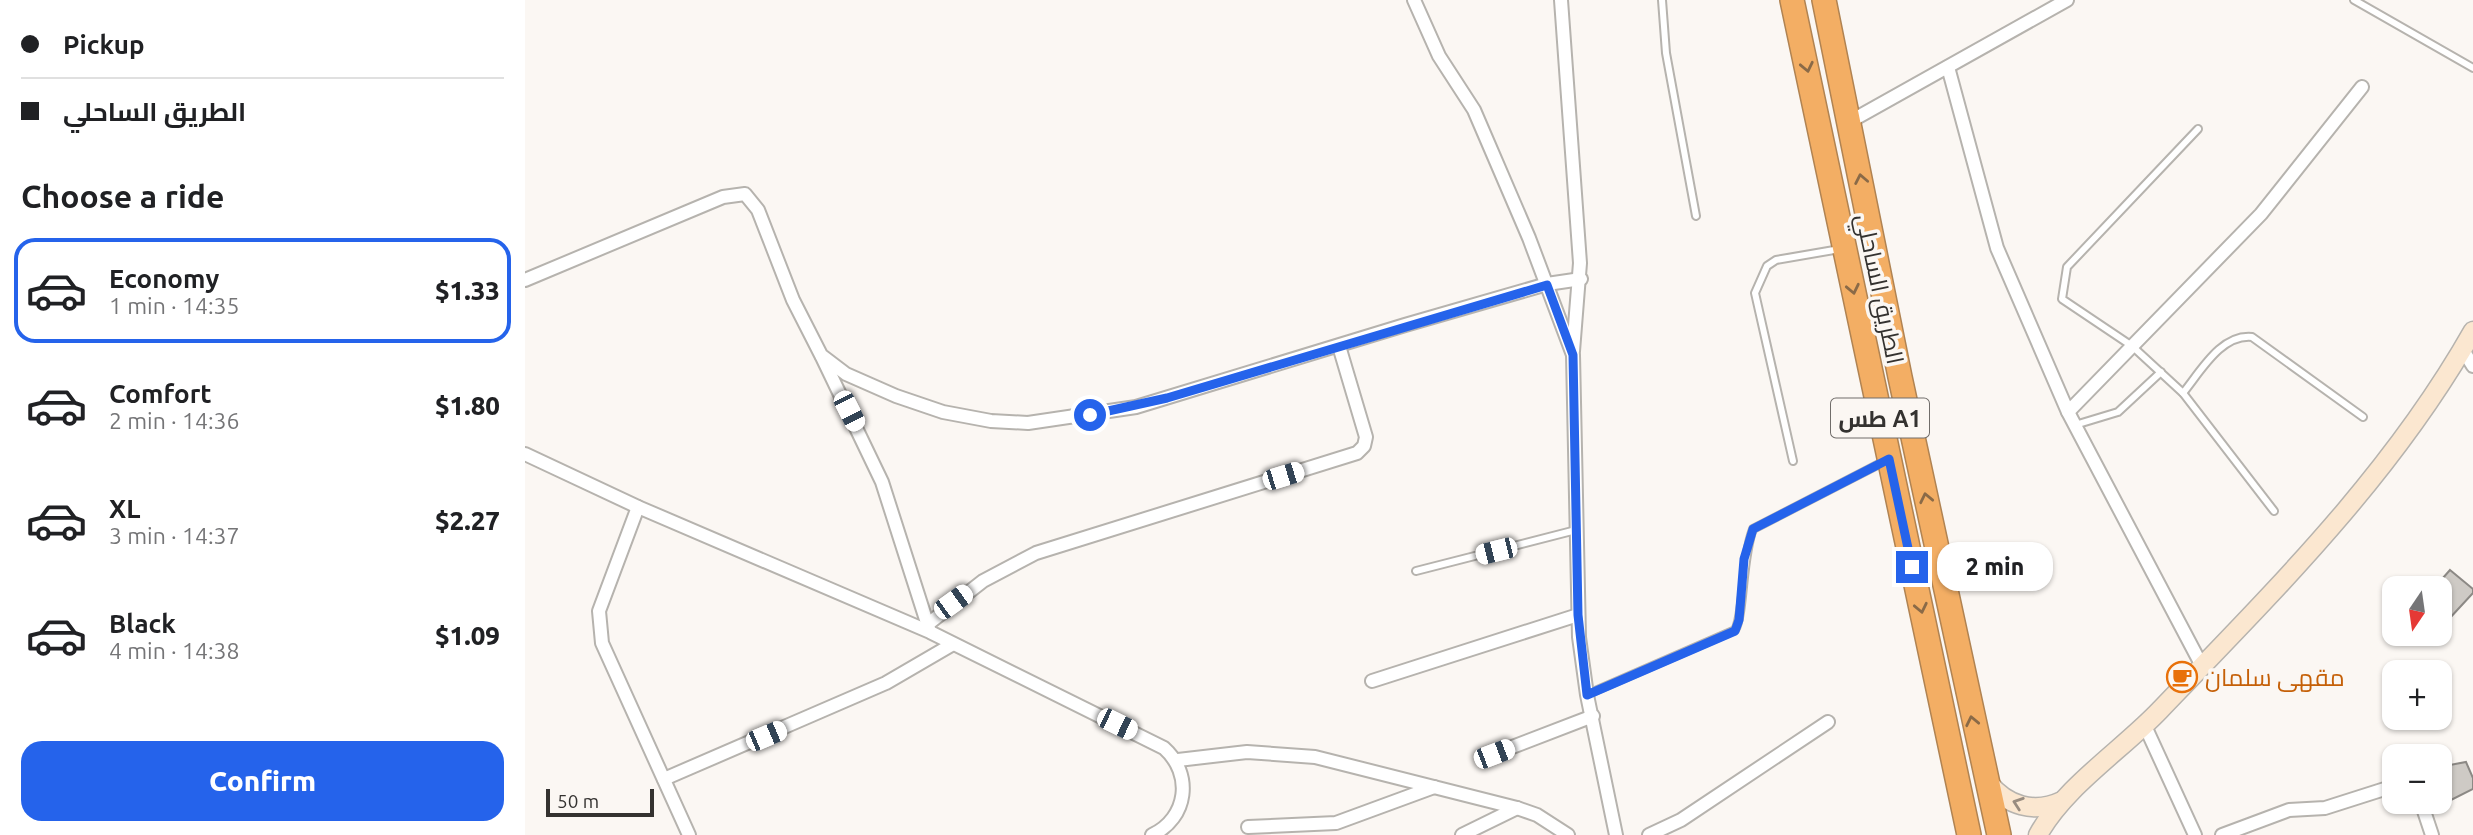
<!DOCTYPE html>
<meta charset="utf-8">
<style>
:root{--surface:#fff;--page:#f2f2f2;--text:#202124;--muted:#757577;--line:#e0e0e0;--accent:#2563eb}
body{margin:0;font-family:Ubuntu,Cairo,sans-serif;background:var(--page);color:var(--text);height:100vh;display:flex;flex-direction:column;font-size:26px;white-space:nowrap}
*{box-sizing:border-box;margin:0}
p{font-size:23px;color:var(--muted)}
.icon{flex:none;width:38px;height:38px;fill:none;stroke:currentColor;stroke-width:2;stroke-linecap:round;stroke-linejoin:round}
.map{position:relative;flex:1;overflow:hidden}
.drawer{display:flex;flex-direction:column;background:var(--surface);width:525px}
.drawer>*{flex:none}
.guide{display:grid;align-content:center;height:154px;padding:0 21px;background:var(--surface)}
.needle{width:46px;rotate:193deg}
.fabs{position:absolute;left:1857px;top:576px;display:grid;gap:14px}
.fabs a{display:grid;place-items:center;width:70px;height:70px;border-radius:14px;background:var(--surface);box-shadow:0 2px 5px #0004;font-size:35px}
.scale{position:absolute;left:21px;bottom:18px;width:108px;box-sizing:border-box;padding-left:7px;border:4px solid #343230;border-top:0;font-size:19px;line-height:24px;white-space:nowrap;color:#343230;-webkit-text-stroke:5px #fbf7f3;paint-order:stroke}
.end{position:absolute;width:32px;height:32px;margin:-16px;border:9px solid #2563eb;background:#fff;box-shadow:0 0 0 4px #fff}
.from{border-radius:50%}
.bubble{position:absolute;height:49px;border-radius:21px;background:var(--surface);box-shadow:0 2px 5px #0004;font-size:23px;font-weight:800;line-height:49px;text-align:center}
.car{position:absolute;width:21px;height:42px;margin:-21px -10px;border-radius:9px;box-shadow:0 0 5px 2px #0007;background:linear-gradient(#fff 24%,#345 0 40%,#fff 0 76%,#345 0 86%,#fff 0)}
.guide b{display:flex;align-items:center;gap:24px;height:66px;font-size:26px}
.guide b+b{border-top:2px solid var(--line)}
.guide i{width:18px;height:18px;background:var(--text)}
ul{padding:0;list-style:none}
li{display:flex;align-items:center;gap:21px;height:105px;margin:0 14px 10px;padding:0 7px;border:4px solid transparent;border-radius:21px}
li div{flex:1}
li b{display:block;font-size:26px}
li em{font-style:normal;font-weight:800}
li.active{border-color:var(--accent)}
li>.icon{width:63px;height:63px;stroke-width:1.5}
h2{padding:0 21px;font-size:32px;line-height:84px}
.button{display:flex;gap:14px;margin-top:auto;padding:14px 21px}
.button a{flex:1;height:80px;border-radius:21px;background:var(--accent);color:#fff;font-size:28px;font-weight:800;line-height:80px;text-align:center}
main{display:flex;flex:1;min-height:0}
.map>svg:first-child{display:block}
.building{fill:#cecac5;stroke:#8c8985;stroke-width:2}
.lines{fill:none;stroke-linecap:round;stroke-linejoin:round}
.lane-casing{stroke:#b6b3ae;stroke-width:10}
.street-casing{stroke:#b6b3ae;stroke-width:16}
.secondary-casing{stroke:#b6b3ae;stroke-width:21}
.highway-casing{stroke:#b08352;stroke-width:26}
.lane{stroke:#fff;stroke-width:6}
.street{stroke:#fff;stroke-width:12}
.secondary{stroke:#fbe7d0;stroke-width:18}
.highway{stroke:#f3ae64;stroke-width:23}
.oneway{stroke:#8a6a47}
.oneway2{stroke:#988c80}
.route{stroke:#2563eb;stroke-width:9}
.labels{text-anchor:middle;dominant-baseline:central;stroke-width:7;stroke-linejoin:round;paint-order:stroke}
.shield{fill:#fbf7f3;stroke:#706d6a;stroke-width:2}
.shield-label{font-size:23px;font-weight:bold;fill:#343230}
.street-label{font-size:24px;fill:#343230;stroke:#fbf7f3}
.food-label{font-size:24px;fill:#c56008;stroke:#fbf7f3;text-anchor:start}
</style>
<main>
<section class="drawer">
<div class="guide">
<b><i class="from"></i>Pickup</b>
<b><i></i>الطريق الساحلي</b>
</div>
<h2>Choose a ride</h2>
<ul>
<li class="active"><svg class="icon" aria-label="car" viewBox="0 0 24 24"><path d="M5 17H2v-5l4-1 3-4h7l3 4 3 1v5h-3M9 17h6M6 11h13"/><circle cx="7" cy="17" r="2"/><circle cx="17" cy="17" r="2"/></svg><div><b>Economy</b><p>1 min · 14:35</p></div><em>$1.33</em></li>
<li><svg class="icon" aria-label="car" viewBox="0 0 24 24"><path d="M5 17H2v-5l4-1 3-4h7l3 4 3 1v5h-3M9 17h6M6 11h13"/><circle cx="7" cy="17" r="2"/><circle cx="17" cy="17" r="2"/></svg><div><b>Comfort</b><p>2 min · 14:36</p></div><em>$1.80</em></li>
<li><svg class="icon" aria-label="car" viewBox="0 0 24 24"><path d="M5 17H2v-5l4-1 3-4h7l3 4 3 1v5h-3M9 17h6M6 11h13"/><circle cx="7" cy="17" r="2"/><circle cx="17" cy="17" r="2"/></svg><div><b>XL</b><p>3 min · 14:37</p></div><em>$2.27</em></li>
<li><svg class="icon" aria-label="car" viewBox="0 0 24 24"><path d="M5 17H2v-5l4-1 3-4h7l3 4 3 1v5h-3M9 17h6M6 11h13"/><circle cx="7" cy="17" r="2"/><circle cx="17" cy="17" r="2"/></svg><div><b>Black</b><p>4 min · 14:38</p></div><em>$1.09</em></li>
</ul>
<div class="button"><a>Confirm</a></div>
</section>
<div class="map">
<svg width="1948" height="835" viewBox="0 0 1948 835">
<rect width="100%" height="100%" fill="#fbf7f3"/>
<g class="building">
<polygon points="1925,570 1948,589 1948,593 1923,620 1914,612 1914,588 1909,588"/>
<polygon points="1941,762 1948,778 1948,789 1924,801 1914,767"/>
</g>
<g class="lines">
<g class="lane-casing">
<g id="lane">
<polyline points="1137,0 1141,53 1171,216"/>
<polyline points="1829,0 1948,68"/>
<polyline points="1673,129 1542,267 1537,299 1607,346 1658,393 1749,511"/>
<path d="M 1658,393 C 1676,371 1696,334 1727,337 L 1838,417"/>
<polyline points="1550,425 1593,412 1636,372"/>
<polyline points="1268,461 1230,293 1242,266 1251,260 1315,249"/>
<polyline points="891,571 1051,530"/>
<path d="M 1063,694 L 1210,630 C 1219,615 1217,557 1228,529 L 1360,461"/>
</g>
</g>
<g class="street-casing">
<g id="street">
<polyline points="889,0 914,56 949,110 1004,238 1048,355 1054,637 1062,695 1091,835"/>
<polyline points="1036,0 1055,263 1048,351"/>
<polyline points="1423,67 1472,248 1543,412 1677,666"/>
<polyline points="1324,122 1542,0"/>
<polyline points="0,280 198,197 220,194 233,210 268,300 296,355 321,374 371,396 418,412 466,421 503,423 611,407 880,325 1022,284 1056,279"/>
<polyline points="1938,350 1948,366"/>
<polyline points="297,357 357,482 404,629"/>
<polyline points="1543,412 1736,214 1837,87"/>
<path d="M 0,454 L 113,507 L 405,632 L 639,748 C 668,774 663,818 627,835"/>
<polyline points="113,507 74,611 77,643 164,835"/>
<polyline points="403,624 458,581 511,553 832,453 839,446 841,437 814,346"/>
<polyline points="847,681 1053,615"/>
<polyline points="1620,726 1670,835"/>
<polyline points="969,754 1068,716"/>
<polyline points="653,760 722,752 790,757 992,808 1012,815 1043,835"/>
<polyline points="139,779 361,683 428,644"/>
<polyline points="1896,802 1907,835"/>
<polyline points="723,827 811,823 909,787"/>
<polyline points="937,835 992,808"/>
<polyline points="1124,835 1156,820 1303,722"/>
<polyline points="1697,835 1764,810 1800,808 1869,786"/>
</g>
</g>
<g class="secondary-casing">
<g id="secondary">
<path d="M 1463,782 C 1482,806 1509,814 1537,801"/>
<path d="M 1513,835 C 1539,787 1597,750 1635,710 C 1749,591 1866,476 1948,331"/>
</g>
</g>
<g class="highway-casing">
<g id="highway">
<polyline points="1267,0 1444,835"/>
<polyline points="1299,0 1375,377 1474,835"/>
</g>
</g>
<use href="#lane" class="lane"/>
<use href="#street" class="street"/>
<use href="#secondary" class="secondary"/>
<use href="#highway" class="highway"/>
</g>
<defs><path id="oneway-chevron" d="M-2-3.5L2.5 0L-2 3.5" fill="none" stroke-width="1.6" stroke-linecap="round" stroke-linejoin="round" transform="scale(1.75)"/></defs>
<g class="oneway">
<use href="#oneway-chevron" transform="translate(1282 67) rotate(78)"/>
<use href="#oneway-chevron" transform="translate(1336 179) rotate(-101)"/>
<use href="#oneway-chevron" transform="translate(1328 289) rotate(78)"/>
<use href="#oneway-chevron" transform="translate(1401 498) rotate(-102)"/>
<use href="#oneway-chevron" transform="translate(1396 608) rotate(78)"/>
<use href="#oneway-chevron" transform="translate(1447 721) rotate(-102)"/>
</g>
<use class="oneway2" href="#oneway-chevron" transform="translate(1493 803) rotate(-161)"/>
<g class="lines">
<polyline class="route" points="565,415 642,398 1022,285 1048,355 1053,615 1062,695 1210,631 1214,620 1219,559 1228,529 1364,459 1387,567"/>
</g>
<defs>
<g id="cafe-ring" transform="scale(1.575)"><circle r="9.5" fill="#fbf7f3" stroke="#e8710a" stroke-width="1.5"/><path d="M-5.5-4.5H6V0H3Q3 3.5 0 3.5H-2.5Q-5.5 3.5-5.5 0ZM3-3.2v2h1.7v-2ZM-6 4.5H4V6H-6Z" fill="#e8710a"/></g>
</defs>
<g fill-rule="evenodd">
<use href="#cafe-ring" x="1657" y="677"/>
</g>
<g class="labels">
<rect class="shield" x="1306" y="398.5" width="98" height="39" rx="5"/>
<g class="shield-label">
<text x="1355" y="418">طس A1</text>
</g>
<g class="street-label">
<text transform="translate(1355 289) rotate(78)">الطريق الساحلي</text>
</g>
<g class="food-label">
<text x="1680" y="677">مقهى سلمان</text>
</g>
</g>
</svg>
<div class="fabs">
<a><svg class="needle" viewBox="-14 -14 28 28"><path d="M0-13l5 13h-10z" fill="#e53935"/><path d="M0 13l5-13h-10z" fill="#757577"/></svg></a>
<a>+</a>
<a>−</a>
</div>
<div class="scale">50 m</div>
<i class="end from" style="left:565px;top:415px"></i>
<i class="end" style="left:1387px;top:567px"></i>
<div class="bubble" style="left:1412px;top:542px;width:116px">2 min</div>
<i class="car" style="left:324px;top:411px;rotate:153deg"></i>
<i class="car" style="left:758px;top:476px;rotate:73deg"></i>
<i class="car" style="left:971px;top:551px;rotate:256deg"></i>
<i class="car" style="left:428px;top:602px;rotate:54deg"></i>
<i class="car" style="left:592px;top:724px;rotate:116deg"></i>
<i class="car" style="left:241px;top:736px;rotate:67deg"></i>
<i class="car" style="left:969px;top:754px;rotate:69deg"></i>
</div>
</main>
